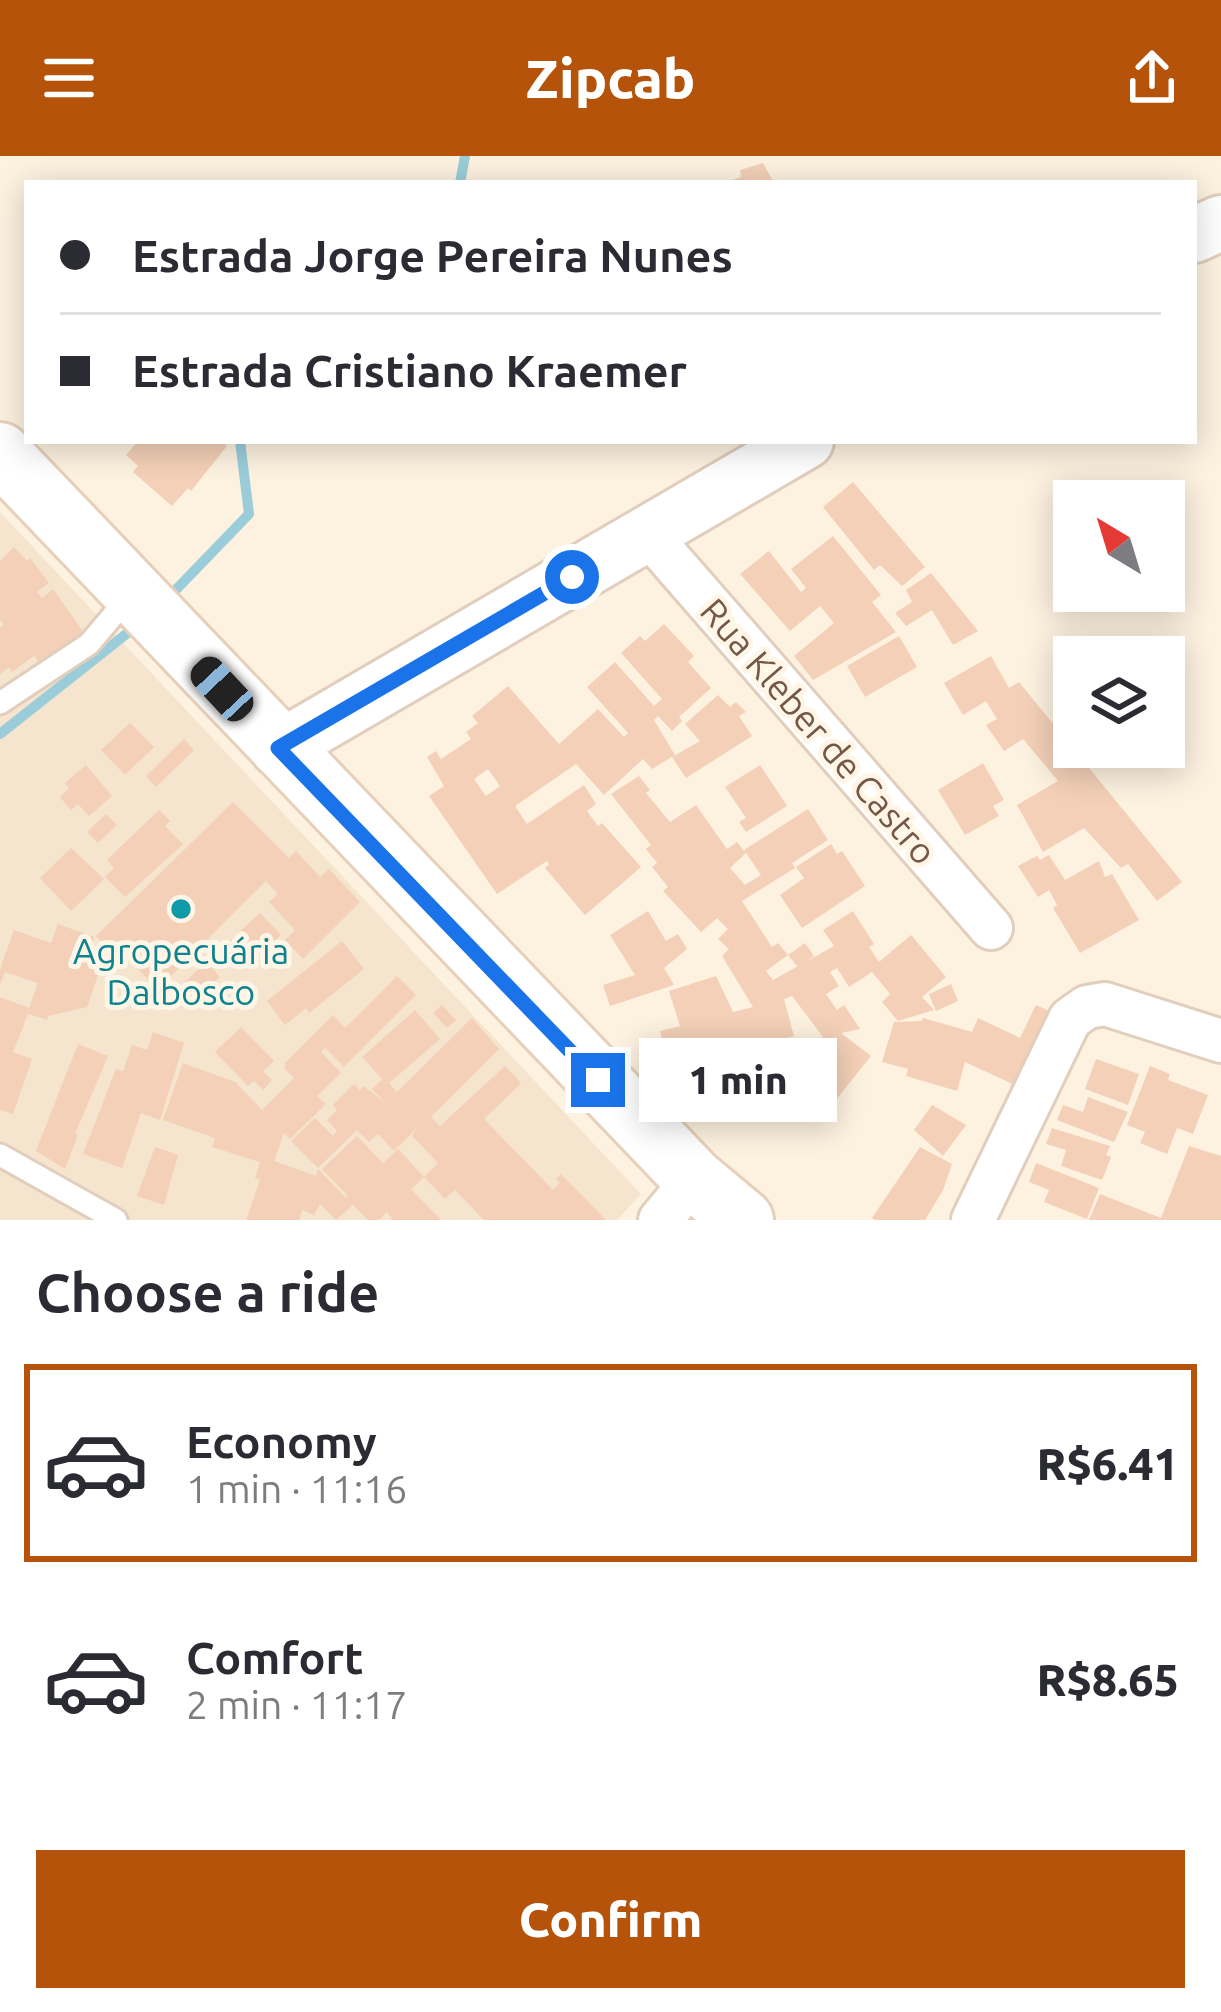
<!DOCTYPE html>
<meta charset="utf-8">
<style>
:root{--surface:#fff;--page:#f7f7f7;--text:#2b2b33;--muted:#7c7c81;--line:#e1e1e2;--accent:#b45309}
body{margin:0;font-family:Ubuntu,sans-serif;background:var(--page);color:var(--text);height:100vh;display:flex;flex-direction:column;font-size:45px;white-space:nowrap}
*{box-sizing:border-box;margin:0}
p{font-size:39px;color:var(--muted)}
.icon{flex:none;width:66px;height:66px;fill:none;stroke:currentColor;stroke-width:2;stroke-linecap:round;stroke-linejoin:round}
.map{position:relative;height:1064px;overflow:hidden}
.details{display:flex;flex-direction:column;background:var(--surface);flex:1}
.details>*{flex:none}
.hud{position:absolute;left:24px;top:24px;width:1173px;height:264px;border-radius:0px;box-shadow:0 6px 30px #0003;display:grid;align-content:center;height:264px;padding:0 36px;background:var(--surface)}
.needle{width:78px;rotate:322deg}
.tools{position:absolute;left:1053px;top:324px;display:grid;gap:24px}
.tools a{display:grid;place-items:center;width:132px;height:132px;border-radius:0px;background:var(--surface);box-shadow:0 6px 30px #0003;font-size:60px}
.end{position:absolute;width:54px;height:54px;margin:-27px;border:15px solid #1a73e8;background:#fff;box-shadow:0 0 0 6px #fff}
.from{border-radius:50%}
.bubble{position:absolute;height:84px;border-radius:0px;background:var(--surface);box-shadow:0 6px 30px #0003;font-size:39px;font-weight:800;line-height:84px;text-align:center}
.car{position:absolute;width:36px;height:72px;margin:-36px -18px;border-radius:15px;box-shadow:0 0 9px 3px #0007;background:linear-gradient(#222 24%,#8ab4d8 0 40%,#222 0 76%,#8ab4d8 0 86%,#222 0)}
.hud b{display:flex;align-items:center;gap:42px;height:114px;font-size:45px}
.hud b+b{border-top:3px solid var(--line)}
.hud i{width:30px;height:30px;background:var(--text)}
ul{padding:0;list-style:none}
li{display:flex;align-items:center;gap:36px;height:198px;margin:0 24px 18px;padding:0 12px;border:6px solid transparent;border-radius:0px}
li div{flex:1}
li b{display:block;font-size:45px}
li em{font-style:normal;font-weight:800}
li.active{border-color:var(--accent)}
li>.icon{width:108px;height:108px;stroke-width:1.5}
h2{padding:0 36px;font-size:54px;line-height:144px}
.cta{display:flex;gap:24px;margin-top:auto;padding:24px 36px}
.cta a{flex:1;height:138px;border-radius:0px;background:var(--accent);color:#fff;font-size:48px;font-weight:800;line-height:138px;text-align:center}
header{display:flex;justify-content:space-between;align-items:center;height:156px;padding:0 36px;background:var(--accent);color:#fff;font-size:54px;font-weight:800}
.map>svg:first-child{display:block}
.residential{fill:#f5e4ce}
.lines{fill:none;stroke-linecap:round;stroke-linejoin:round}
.stream{stroke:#9acdd9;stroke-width:10}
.building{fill:#f3d0b7;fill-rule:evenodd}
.service-casing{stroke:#e1cebc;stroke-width:27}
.minor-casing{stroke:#e1cebc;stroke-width:48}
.tertiary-casing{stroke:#e1cebc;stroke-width:60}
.secondary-casing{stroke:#e6d0b9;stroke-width:66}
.service{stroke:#fff;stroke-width:21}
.minor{stroke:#fff;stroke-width:42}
.tertiary{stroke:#fff;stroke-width:54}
.secondary{stroke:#fff;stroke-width:60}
.route{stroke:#1a73e8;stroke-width:15}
.culture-dot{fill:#0f9aa8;stroke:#fff6e7;stroke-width:4.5}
.labels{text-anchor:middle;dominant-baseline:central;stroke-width:10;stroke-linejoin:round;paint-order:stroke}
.street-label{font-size:36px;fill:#745847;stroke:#fff6e7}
.culture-label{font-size:36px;fill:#0d838f;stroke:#fff6e7}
</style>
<header><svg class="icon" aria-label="menu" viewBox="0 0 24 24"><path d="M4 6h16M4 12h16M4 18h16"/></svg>Zipcab<svg class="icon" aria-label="share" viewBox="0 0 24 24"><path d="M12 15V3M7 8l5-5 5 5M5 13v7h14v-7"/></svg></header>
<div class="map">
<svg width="1221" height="1064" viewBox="0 0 1221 1064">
<rect width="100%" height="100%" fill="#fdf2e0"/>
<polygon class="residential" points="0,356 641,1038 617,1064 0,1064"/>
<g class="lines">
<g class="stream">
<polyline points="460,27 465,0"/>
<polyline points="166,444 249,358 240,285"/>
<polyline points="0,578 130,475"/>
</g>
</g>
<g class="building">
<polygon points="763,7 774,27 723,27 741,21 740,14"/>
<polygon points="138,285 222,285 227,290 191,335 188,332 172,350 133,316 138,310 126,299"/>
<polygon points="853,326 925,411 902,430 880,409 874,414 823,351"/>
<polygon points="833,380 881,439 872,446 896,476 813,524 794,500 834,467 820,450 790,475 740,418 769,395 801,436 806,432 791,413"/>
<polygon points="14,391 27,405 30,402 49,427 37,436 42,442 53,433 85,478 41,509 34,500 12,516 9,511 0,518 0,472 4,469 0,464 0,405"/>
<polygon points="931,417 978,475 953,489 932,454 906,470 895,457 912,446 906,434"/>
<path d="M 664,468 L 694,500 L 688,506 L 711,532 L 679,561 L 682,565 L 672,575 L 658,560 L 654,564 L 675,599 L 652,613 L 643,603 L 604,639 L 576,608 L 515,650 L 527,668 L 584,629 L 596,648 L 587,655 L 598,670 L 602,667 L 641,711 L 585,759 L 545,712 L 549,708 L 547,705 L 497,738 L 429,640 L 444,630 L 427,601 L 436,595 L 441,603 L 471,583 L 466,576 L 478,567 L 472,560 L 508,530 L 559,588 L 598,553 L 624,581 L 628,577 L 587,531 L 615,506 L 654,550 L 662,543 L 621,497 L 640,480 L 645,485 ZM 488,613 L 500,630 L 486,640 L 474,623 Z"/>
<polygon points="899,480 917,511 865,541 847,510"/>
<polygon points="991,500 1009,532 1019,526 1182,726 1157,745 1128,708 1121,712 1084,672 1043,696 1017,649 1058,625 1023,583 1004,595 986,569 997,563 986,545 963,559 944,527"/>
<polygon points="718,539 730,551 736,546 746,556 739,560 752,580 686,622 672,601 700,585 685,568"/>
<polygon points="130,567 154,591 125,619 101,594"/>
<polygon points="184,583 194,594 156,631 146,620"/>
<polygon points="983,607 1004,644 993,650 999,660 965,679 938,634"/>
<polygon points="86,609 112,640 89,660 78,648 71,654 60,641 69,633 65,627"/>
<polygon points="760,609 787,650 746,676 739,666 746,662 725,631"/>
<polygon points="639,620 650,634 646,637 670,666 696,649 727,693 737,686 746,697 730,712 745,729 761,719 744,694 808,653 828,684 792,707 795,712 742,745 772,791 778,787 788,799 766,815 773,824 834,790 823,774 853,755 874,788 869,791 879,806 911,779 946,821 922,841 934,854 898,865 882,846 890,838 872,816 849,831 837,812 830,816 839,830 826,838 837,854 844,849 860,873 841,877 871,900 823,960 797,941 809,926 800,927 797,913 773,917 775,926 741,932 734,899 823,881 792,840 784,843 794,880 709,902 708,898 691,902 688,888 665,894 660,875 680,870 669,835 716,820 733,856 753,851 722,800 729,793 718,783 728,773 717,762 701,776 663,735 668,731 652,711 657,707 646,693 651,689 611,638"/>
<polygon points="233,646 289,702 296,695 320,721 329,713 360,746 303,803 285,784 295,774 269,746 278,738 266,725 158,833 127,802 122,807 96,780"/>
<polygon points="159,654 170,665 165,670 183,688 125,741 105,721 114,712 107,704"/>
<polygon points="106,658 117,669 98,687 87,676"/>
<polygon points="831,688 837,698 842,695 865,730 802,772 780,739 804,722 796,711"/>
<polygon points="71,692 104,723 71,755 40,722"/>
<polygon points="1049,699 1065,724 1099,705 1105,721 1112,718 1139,764 1080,797 1053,752 1057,749 1049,734 1038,741 1018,710 1037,700 1040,704"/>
<polygon points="648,755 666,785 678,778 687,793 664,812 674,829 610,850 603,829 635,819 610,779"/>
<polygon points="260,757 281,779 245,811 221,793"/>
<polygon points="58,768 94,781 91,790 106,796 87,851 48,860 47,864 28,858 13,896 32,903 13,958 0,954 0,841 29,852 38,827 5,816 0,828 0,813 14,774 51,787"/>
<polygon points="342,785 364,813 309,857 306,852 285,869 267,845"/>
<polygon points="805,787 814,800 798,811 788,799"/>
<polygon points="206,806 220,821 199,841 184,827"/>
<polygon points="397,820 416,839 344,911 325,892 321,896 341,917 317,940 326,948 290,983 284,977 274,1005 316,1020 318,1013 346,1042 348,1040 322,1013 357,980 383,1007 398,993 424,1021 411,1033 441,1064 389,1064 392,1062 387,1056 379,1064 368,1064 353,1049 336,1064 320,1048 314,1059 302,1054 299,1064 246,1064 260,1024 255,1022 260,1006 212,991 215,982 163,964 183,907 235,926 262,954 294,922 285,913 285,907 333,859 345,872"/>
<polygon points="951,828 958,845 936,855 929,838"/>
<polygon points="442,849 456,864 447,872 433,857"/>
<polygon points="1036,849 1056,858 1021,932 965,906 957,935 906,920 908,913 882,906 894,866 922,865 923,862 972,876 978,862 1020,882"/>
<polygon points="415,854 440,883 389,927 397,936 472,862 499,893 431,961 440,970 505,910 521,927 484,963 553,1034 560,1027 556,1023 561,1018 606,1064 484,1064 455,1034 445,1043 424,1021 438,1007 412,980 417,972 394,995 378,978 369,986 357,974 318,1012 291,985 315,962 333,980 337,975 327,964 337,954 333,949 354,928 360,934 364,930 385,947 372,933 382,923 362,901"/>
<polygon points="241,871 274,905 263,915 272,924 263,934 254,925 248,930 215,896"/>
<polygon points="153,876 184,887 160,964 141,957 122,1012 83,998 116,913 123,915 132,889 147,894"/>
<polygon points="78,888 108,900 75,978 78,979 65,1013 36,995"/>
<polygon points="1096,903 1139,918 1128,949 1085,933"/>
<polygon points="1150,910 1170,918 1168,924 1208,939 1193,978 1177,972 1167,998 1140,987 1145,976 1127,969"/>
<polygon points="1088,941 1128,956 1114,986 1057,964 1063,949 1083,956"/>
<polygon points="932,949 966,969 943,1000 914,974"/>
<polygon points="1052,972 1110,990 1106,999 1111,1001 1102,1024 1061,1010 1066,994 1046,988"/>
<polygon points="1189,990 1221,1000 1221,1064 1089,1064 1100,1038 1161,1062"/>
<polygon points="155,991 178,999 164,1049 137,1040"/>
<polygon points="920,991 952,1008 943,1034 925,1064 875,1064 872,1062"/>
<polygon points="1036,1007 1099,1032 1087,1063 1044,1046 1049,1034 1029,1026"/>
</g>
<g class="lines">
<g class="service-casing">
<g id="service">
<polyline points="0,547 89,488 132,437"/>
<polyline points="0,999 116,1064"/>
</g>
</g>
<g class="minor-casing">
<g id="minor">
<polyline points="647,377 991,772"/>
<polyline points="660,1064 694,1023"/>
<polyline points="973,1064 1070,863 1087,851 1105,848 1221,885"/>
</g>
</g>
<g class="tertiary-casing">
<g id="tertiary">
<polyline points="1194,79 1221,67"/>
<polyline points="278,593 806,285"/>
</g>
</g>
<g class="secondary-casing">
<polyline id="secondary" points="0,297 694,1023 743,1064"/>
</g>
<use href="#service" class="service"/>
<use href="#minor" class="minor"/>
<use href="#tertiary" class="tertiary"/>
<use href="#secondary" class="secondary"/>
</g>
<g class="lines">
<polyline class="route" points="572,421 278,592 598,924"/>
</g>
<circle class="culture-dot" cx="181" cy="753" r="12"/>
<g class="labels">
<g class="street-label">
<text transform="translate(819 575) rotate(49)">Rua Kleber de Castro</text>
</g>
<g class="culture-label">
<text x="181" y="794">Agropecuária<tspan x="181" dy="41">Dalbosco</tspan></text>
</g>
</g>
</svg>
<div class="tools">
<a><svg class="needle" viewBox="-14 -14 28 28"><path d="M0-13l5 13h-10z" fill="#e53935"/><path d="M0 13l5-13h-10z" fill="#7c7c81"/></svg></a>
<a><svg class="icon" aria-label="layers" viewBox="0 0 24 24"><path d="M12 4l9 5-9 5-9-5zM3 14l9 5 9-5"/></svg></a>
</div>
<i class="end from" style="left:572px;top:421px"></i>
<i class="end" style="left:598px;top:924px"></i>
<div class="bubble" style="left:639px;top:882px;width:198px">1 min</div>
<i class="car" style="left:222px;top:533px;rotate:317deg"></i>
<div class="hud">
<b><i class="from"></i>Estrada Jorge Pereira Nunes</b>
<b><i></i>Estrada Cristiano Kraemer</b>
</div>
</div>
<section class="details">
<h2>Choose a ride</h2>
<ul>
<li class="active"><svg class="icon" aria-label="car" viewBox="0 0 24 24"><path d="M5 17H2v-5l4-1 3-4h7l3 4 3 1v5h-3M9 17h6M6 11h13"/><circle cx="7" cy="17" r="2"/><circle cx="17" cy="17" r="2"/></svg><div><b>Economy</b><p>1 min · 11:16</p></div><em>R$6.41</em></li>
<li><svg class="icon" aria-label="car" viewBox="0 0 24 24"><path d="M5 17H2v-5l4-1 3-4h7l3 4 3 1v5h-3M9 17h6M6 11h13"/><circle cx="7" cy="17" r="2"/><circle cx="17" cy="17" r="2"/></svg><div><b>Comfort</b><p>2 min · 11:17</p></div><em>R$8.65</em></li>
</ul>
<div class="cta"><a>Confirm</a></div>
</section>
